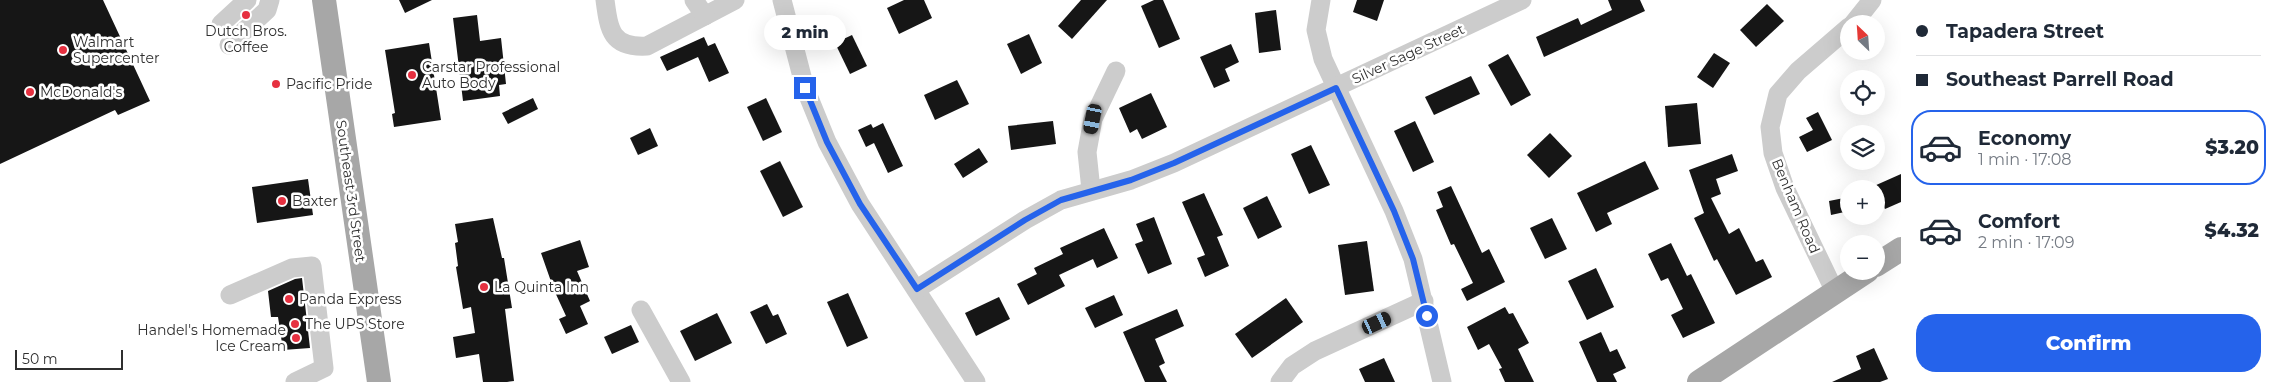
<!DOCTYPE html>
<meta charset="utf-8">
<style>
:root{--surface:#fff;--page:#f6f6f7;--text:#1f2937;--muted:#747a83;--line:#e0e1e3;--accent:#2563eb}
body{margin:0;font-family:Montserrat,sans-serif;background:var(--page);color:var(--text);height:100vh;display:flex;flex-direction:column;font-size:19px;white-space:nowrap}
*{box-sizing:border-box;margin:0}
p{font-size:16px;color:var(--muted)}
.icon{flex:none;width:28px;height:28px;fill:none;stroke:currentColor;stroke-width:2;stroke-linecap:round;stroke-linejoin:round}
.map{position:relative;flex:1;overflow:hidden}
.panel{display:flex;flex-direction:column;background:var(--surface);width:375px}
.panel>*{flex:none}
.top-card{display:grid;align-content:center;height:110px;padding:0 15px;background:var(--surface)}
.needle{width:32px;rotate:335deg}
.buttons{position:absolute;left:1840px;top:15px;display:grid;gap:10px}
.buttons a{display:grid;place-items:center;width:45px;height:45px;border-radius:50%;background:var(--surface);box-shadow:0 5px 20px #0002;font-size:25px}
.scale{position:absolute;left:15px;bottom:12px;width:108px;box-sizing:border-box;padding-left:5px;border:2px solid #2f2f2f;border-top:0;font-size:14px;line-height:18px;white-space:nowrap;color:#2f2f2f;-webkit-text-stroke:4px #fff;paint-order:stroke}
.end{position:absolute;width:22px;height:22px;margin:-11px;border:6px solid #2563eb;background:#fff;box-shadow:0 0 0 2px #fff}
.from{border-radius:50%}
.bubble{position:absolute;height:35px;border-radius:18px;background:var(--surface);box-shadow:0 5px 20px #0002;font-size:16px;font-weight:800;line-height:35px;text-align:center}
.car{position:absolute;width:15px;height:30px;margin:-15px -8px;border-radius:6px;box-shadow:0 0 4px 1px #0007;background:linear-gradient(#222 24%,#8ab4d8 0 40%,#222 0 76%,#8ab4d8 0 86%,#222 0)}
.top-card b{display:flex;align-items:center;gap:18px;height:48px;font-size:19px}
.top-card b+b{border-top:1px solid var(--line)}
.top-card i{width:12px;height:12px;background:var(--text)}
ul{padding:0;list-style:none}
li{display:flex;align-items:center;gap:15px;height:75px;margin:0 10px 8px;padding:0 5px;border:2px solid transparent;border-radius:20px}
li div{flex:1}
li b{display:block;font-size:19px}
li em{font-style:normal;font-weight:800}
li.current{border-color:var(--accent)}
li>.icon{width:45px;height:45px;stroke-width:1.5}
.action{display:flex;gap:10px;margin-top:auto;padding:10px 15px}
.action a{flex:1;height:58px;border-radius:20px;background:var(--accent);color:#fff;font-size:20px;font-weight:800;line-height:58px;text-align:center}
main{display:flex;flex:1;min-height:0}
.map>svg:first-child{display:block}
.building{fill:#161616}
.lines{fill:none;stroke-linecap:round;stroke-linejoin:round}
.minor{stroke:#ccc;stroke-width:19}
.major{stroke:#a7a7a7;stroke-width:24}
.route{stroke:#2563eb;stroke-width:6}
.poi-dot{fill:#e63040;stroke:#fff;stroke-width:2}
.labels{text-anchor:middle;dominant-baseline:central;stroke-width:5;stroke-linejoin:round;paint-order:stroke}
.poi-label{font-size:14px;fill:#2f2f2f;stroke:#fff;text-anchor:start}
.street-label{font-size:14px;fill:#2f2f2f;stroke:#fff}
</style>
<main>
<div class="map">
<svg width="1901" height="382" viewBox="0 0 1901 382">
<rect width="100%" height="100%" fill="#fff"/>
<g class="building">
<polygon points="0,0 103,0 150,101 118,115 115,110 0,164"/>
<polygon points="399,0 432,0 405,13"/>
<polygon points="904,0 924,0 932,18 899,34 887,8"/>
<polygon points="1081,0 1107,0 1072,39 1058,26"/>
<polygon points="1154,0 1163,0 1180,39 1159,48 1141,6"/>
<polygon points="1357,0 1384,0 1377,21 1353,12"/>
<polygon points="1608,0 1640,0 1645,11 1544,57 1536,37 1578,18 1581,25 1612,10"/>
<polygon points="1767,4 1784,21 1756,47 1740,30"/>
<polygon points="1276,10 1281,50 1259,53 1255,13"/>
<polygon points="477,15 480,41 501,38 506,84 499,85 500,96 463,101 453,18"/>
<polygon points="1029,34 1042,63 1021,74 1007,44"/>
<polygon points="852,35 867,66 850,74 835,43"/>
<polygon points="704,37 708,46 715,43 729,73 709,82 698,57 667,71 660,57"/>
<polygon points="429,43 441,120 394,127 392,114 395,113 385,50"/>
<polygon points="1231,44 1239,62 1225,69 1230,81 1214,88 1200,57"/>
<polygon points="1714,53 1730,63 1713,88 1697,77"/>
<polygon points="1508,54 1531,95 1511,106 1488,65"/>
<polygon points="1471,76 1480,94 1434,115 1425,97"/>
<polygon points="957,80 969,104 935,120 924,95"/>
<polygon points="1151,93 1167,127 1142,139 1137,129 1130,133 1119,108"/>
<polygon points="533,98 538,109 508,124 502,113"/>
<polygon points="766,98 782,132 763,141 747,107"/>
<polygon points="1697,103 1701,144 1668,147 1665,106"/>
<polygon points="1818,112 1832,140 1807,152 1799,137 1813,130 1806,118"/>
<polygon points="1053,121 1056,144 1011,150 1008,126"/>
<polygon points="1415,121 1434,162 1413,172 1394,131"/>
<polygon points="883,123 903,166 888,173 874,143 866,147 858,130 871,124 873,128"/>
<polygon points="650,128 658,146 638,155 630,138"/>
<polygon points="1550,133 1572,156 1549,178 1527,155"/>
<polygon points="1311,145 1330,185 1309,194 1291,154"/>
<polygon points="979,148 988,162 963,178 954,164"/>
<polygon points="1732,154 1738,171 1716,179 1721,194 1711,198 1729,234 1739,228 1756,262 1763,259 1772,277 1736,295 1717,259 1714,261 1694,218 1704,213 1689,170"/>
<polygon points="780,161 803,207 783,217 760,171"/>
<polygon points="1645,161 1659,189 1607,213 1612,224 1596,232 1577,193"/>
<polygon points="1901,174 1901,202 1885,209 1874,186"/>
<polygon points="308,179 313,215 257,223 252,187"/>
<polygon points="1451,186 1482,253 1489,249 1505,282 1467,301 1461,289 1473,283 1454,244 1451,245 1436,210 1443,207 1437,192"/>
<polygon points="1204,193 1223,235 1217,237 1229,266 1205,277 1197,258 1205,255 1182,202"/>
<polygon points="1267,196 1282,227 1258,239 1243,208"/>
<polygon points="1849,197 1849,211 1831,215 1829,201"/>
<polygon points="1154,217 1172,264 1148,274 1135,244 1143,241 1136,224"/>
<polygon points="493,218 502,258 504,258 512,308 505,309 514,381 507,382 483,382 479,354 456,358 453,337 475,333 471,307 463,309 456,267 458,266 455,243 458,242 455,224"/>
<polygon points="1552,218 1567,249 1545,259 1530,228"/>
<polygon points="1104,228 1118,258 1097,268 1093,259 1059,275 1065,286 1028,305 1017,284 1037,274 1034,268 1063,254 1060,248"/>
<polygon points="580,240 589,267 577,271 590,301 580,306 588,324 566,334 559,319 566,316 554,290 541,253"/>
<polygon points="1367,241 1374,291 1345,295 1338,245"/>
<polygon points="1671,243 1687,276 1691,274 1715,323 1683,338 1671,315 1683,309 1668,278 1661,281 1648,254"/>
<polygon points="1596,268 1614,307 1587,320 1568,281"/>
<polygon points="302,278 310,348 283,350 278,317 271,317 268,291 295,279"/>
<polygon points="848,293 868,338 847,347 827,302"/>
<polygon points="1114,295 1123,315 1095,328 1085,308"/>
<polygon points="999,297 1010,319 976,336 965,313"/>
<polygon points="1286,298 1303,322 1252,358 1235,334"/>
<polygon points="767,304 773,316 778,314 787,334 766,344 750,312"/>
<polygon points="1505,307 1509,314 1513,313 1529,343 1518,349 1534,382 1505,382 1499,369 1502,368 1489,344 1478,350 1467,327"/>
<polygon points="1177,309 1184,326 1155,339 1165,363 1159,366 1167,382 1145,382 1123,332"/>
<polygon points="717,313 732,343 695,361 680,331"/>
<polygon points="631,325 639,342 612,354 604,337"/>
<polygon points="1601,332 1610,352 1617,349 1626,368 1613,374 1617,382 1597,382 1579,342"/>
<polygon points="1874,348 1888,379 1880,382 1832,382 1861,369 1856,356"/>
<polygon points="1384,358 1395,382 1365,382 1359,369"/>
</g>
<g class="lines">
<g class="minor">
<path d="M 605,0 C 609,30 611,48 647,46 L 735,0"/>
<polyline points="694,0 705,16"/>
<polyline points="782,0 805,88 827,142 860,204 976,382"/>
<polyline points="1321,0 1316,30 1323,59 1394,211 1413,259 1442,382"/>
<polyline points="221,24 247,0"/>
<polyline points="1853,24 1872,0"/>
<polyline points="229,45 267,10 270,0"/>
<polyline points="1091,190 1087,152 1093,119 1116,71"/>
<polyline points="917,289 1025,220 1061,200 1131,180 1174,163 1522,0"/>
<polyline points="1835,292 1785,188 1773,153 1770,127 1778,94 1798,71 1849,27"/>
<polyline points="230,295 292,268 312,266 324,368 295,382"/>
<polyline points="641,310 681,382"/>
<polyline points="1280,382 1292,366 1315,351 1424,301"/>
</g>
<g class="major">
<polyline points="324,0 379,382"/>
<polyline points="1876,265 1901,249"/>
<polyline points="1699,382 1867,271"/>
</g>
</g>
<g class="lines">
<polyline class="route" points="805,88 827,142 860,204 917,289 1025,220 1061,200 1131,180 1174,163 1336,88 1394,211 1413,259 1427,316"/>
</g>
<g class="poi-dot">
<circle cx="246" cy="15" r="5"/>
<circle cx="63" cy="50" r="5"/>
<circle cx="412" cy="75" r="5"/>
<circle cx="276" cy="84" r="5"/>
<circle cx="30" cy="92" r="5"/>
<circle cx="282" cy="201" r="5"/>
<circle cx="484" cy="287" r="5"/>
<circle cx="289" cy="299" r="5"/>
<circle cx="295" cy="324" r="5"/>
<circle cx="296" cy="338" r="5"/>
</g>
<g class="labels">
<g class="poi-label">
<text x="246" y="31" text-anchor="middle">Dutch Bros.<tspan x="246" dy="16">Coffee</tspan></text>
<text x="73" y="42">Walmart<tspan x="73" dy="16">Supercenter</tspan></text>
<text x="422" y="67">Carstar Professional<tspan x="422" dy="16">Auto Body</tspan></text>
<text x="286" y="84">Pacific Pride</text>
<text x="40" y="92">McDonald's</text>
<text x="292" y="201">Baxter</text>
<text x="494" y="287">La Quinta Inn</text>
<text x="299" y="299">Panda Express</text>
<text x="305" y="324">The UPS Store</text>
<text x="286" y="330" text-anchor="end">Handel's Homemade<tspan x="286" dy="16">Ice Cream</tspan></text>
</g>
<g class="street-label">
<text transform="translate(1408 54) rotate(-25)">Silver Sage Street</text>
<text transform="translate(351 191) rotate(82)">Southeast 3rd Street</text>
<text transform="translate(1796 206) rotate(67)">Benham Road</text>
</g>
</g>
</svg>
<div class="buttons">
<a><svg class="needle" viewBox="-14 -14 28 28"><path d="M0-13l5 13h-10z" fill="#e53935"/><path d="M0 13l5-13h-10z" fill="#747a83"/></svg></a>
<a><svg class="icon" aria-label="locate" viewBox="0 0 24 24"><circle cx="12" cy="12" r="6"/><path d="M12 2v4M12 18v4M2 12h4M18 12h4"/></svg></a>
<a><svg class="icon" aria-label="layers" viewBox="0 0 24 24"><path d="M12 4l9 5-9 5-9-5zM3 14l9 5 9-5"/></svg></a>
<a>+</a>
<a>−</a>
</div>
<div class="scale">50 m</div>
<i class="end from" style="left:1427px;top:316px"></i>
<i class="end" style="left:805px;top:88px"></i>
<div class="bubble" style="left:764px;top:15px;width:82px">2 min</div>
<i class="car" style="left:1093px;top:119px;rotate:191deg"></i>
<i class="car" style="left:1377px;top:323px;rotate:65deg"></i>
</div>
<section class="panel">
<div class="top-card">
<b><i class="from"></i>Tapadera Street</b>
<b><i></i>Southeast Parrell Road</b>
</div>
<ul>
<li class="current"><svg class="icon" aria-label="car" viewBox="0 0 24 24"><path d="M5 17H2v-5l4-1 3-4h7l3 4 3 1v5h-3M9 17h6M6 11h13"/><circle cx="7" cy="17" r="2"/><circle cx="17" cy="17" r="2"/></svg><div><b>Economy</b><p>1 min · 17:08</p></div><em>$3.20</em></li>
<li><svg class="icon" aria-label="car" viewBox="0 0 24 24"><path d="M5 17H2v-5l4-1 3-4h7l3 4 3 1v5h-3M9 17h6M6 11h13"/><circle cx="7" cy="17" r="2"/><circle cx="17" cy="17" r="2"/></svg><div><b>Comfort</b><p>2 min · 17:09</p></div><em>$4.32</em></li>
</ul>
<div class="action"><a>Confirm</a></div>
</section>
</main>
